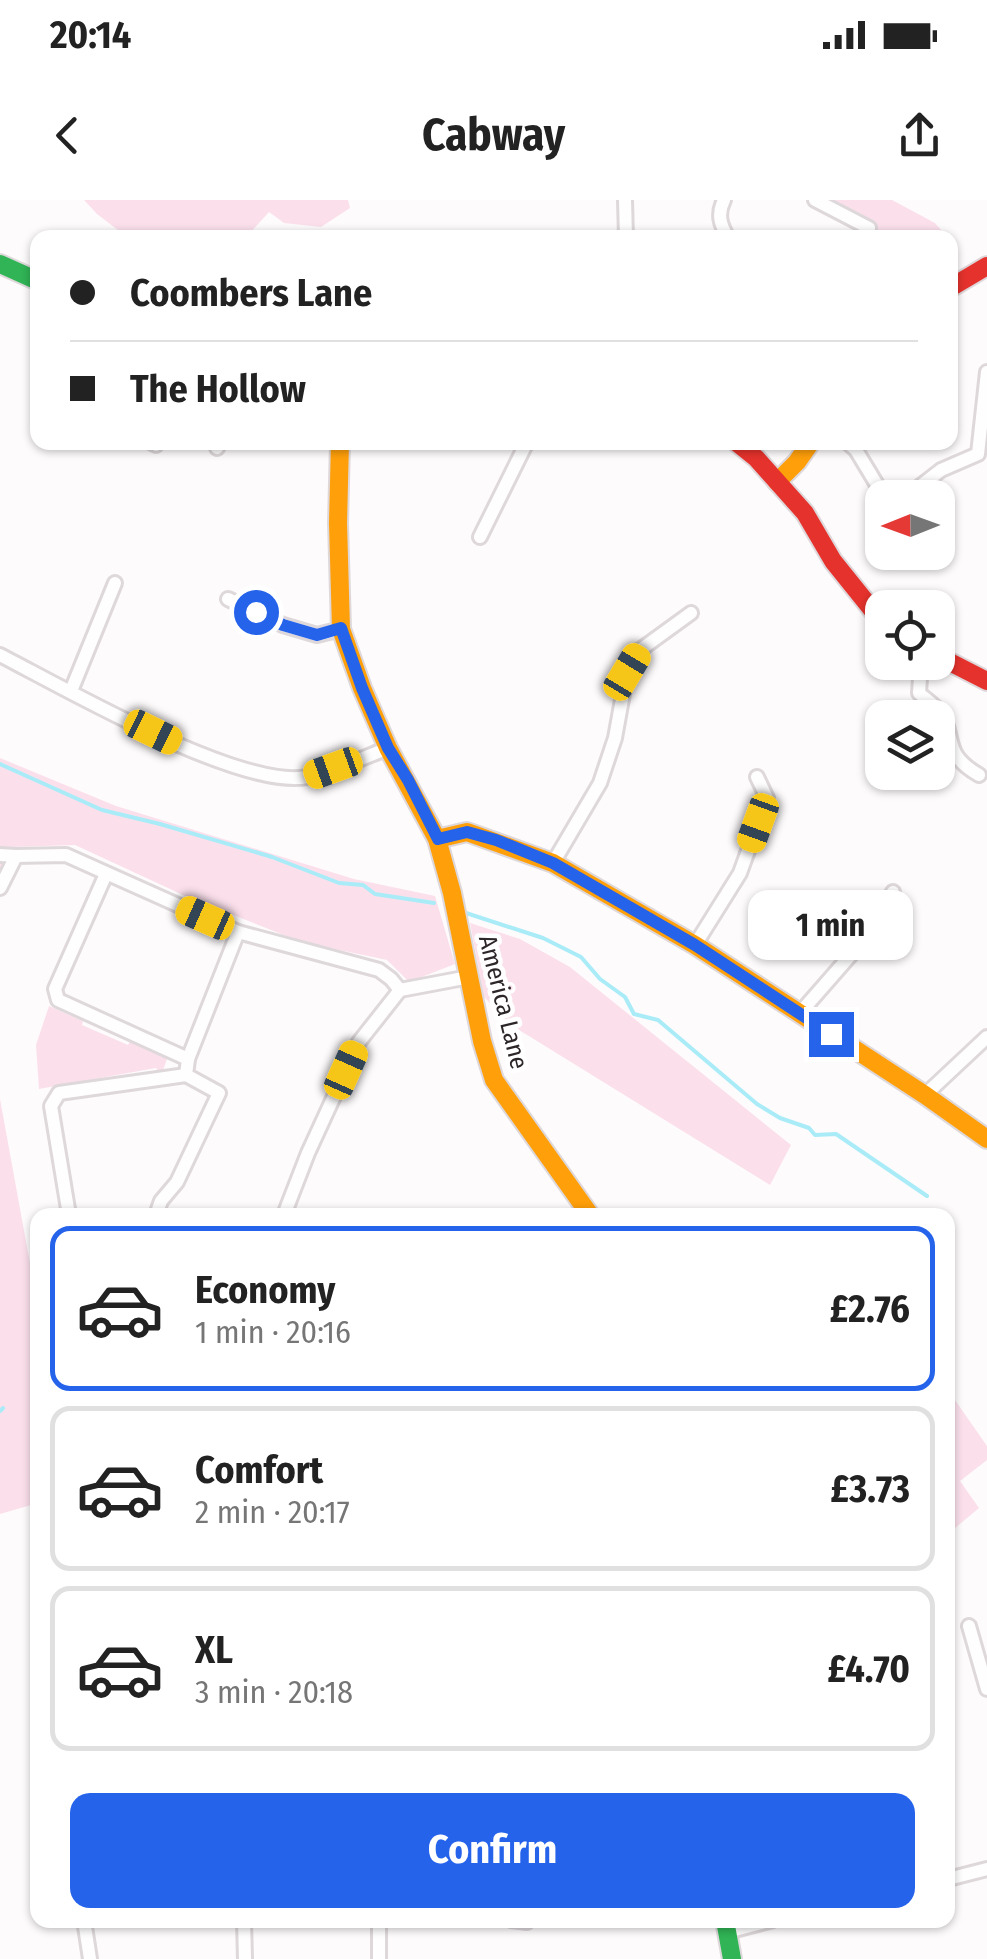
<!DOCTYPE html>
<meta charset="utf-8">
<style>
:root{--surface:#fff;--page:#f6f6f6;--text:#222;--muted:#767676;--line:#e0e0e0;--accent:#2563eb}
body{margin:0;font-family:"Fira Sans Condensed",sans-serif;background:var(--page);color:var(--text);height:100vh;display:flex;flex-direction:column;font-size:38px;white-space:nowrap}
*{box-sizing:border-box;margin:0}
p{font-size:32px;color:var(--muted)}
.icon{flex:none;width:55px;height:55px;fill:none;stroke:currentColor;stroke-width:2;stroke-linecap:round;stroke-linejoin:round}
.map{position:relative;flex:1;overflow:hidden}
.sheet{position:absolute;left:30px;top:1008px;width:925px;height:720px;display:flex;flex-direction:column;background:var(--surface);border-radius:20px;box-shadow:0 2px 8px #0004}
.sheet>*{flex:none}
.hud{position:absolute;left:30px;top:30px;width:928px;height:220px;border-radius:20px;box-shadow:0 2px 8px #0004;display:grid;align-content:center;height:220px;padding:0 40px;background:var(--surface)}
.needle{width:65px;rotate:269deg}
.fabs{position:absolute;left:865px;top:280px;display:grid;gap:20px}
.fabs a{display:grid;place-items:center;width:90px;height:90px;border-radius:20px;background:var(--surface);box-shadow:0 2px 8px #0004;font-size:50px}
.end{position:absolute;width:45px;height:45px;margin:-22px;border:12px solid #2563eb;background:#fff;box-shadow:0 0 0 5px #fff}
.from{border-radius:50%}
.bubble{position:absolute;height:70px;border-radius:20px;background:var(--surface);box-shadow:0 2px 8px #0004;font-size:32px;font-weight:700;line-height:70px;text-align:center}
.car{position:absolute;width:30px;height:60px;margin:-30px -15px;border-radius:12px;box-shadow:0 0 8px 2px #0007;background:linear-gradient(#f5c518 24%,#345 0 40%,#f5c518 0 76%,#345 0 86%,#f5c518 0)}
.hud b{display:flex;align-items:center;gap:35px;height:95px;font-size:38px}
.hud b+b{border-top:2px solid var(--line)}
.hud i{width:25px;height:25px;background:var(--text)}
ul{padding:18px 0 0;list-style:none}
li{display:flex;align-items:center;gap:30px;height:165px;margin:0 20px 15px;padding:0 20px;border:5px solid var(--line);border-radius:20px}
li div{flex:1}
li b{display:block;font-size:38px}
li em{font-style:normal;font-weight:700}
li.active{border-color:var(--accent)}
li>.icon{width:90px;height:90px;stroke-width:1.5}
.primary-button{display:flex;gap:20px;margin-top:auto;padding:20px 40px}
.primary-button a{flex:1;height:115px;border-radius:20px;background:var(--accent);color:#fff;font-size:40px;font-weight:700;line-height:115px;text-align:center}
.status{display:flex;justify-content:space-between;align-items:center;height:70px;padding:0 50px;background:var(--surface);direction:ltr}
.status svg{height:28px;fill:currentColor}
header{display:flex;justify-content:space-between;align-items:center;height:130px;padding:0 40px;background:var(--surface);font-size:45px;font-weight:700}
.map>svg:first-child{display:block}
.green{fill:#fbe0ec}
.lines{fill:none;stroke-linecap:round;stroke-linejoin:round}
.stream{stroke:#a9ecf8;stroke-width:4}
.street-casing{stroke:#ded8db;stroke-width:18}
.fast-casing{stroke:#ded8db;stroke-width:22}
.slow-casing{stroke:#ded8db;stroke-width:22}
.jam-casing{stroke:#ded8db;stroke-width:22}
.street{stroke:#fffeff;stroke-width:12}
.fast{stroke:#30b455;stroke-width:18}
.slow{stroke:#ff9f0a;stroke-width:18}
.jam{stroke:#e5322d;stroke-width:18}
.route{stroke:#2563eb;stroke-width:12}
.labels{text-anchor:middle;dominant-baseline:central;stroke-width:9;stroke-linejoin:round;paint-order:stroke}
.street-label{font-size:25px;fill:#2d2629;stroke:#fff}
</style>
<div class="status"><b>20:14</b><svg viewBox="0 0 49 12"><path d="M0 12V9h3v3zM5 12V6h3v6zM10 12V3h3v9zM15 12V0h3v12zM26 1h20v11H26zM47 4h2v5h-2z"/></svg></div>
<header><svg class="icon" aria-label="back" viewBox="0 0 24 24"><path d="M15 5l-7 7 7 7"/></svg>Cabway<svg class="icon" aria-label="share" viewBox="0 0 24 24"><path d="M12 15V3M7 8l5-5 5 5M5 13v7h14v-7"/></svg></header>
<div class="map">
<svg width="987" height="1759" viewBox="0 0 987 1759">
<rect width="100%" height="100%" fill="#fefbfc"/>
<g class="green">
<polygon points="84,0 348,0 350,8 321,27 284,23 269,12 250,33 249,37 127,37 97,14"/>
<polygon points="829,0 892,0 935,23 947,37 891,37 877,33"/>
<polygon points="0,558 116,606 354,679 435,696 455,764 409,782 387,760 301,742 183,695 75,645 13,647 0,674"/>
<polygon points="470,723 520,739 570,767 791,945 770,985 511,825 484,797"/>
<polygon points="49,806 83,821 82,825 128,845 130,841 167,859 163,870 158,871 156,868 39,889 36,845"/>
<polygon points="0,899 37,1102 38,1303 0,1314"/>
<polygon points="948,1190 987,1246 987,1260 960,1281 979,1308 948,1334"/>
</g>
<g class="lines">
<g class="stream">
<polyline points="0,564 102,610 160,624 272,657 339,683 363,685 375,694 434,703"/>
<polyline points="463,712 543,738 581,757 600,779 625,797 634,814 658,820 757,904 780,918 809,928 815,935 836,934 927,996"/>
<polyline points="0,1211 3,1208"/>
</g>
<g class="street-casing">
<g id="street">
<polyline points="625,0 626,38"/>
<path d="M 724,0 C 717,14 720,24 728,38"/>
<polyline points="815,0 869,28 868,38"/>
<polyline points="150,242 156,245"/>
<polyline points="847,242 856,250 885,298"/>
<polyline points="217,248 220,242"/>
<polyline points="905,298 941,270 978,254 987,172"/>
<polyline points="480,337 527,242"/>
<polyline points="228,399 283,425 317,435 341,429"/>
<path d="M 0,455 C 64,488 241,590 307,577 C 330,573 365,557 388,548"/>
<path d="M 927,462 L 920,478 L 919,493 C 924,498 932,503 937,509 C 959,535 939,552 979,575"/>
<polyline points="71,491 115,383"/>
<polyline points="0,655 16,656"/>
<polyline points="553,663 600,583 615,538 627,472 640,450 691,413"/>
<polyline points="106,674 55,789 58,800 188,859"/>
<polyline points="0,688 16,656 66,655 238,732 379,770 391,779 400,790"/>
<polyline points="695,745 740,673 767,598 757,577"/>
<polyline points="800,813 869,734 893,692"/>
<polyline points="925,895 987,837"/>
<polyline points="69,1015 51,906 59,893 186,875"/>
<polyline points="156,1015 161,1001 177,982 219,893 186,875 188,859 238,732"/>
<polyline points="284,1015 308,953 359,842 400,790 469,777"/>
<polyline points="969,1426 987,1489"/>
<polyline points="948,1679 987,1669"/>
<polyline points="84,1720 90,1759"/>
<polyline points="244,1720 245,1759"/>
<polyline points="511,1720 527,1722 527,1720"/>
<polyline points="727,1732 773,1720"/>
<polyline points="379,1759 379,1720"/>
</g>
</g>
<g class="fast-casing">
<g id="fast">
<polyline points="0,64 38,81"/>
<polyline points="725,1720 732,1759"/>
</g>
</g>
<g class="slow-casing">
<g id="slow">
<polyline points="340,242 338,323 341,429 362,488 388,548 437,639 452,693 482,841 494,880 590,1015"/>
<polyline points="777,282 797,262 811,242"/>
<polyline points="437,639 467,632 553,663 695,745 925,895 987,939"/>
</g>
</g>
<g class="jam-casing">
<g id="jam">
<polyline points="950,88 987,66"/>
<polyline points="736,242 756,258 805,313 833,361 874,412 882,418"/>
<polyline points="938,456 987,481"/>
</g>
</g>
<use href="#street" class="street"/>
<use href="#fast" class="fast"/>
<use href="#slow" class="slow"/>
<use href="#jam" class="jam"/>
</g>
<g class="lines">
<polyline class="route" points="256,412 283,425 317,435 341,428 362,488 388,548 408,580 438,639 467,632 496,640 553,663 695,745 831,834"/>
</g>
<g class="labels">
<g class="street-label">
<text transform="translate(503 802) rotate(76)">America Lane</text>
</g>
</g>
</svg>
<div class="fabs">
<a><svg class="needle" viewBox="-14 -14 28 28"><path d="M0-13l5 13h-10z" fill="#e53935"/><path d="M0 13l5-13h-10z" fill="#767676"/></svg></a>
<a><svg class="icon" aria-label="locate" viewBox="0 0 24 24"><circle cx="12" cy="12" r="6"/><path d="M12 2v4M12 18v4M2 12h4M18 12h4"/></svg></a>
<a><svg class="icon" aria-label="layers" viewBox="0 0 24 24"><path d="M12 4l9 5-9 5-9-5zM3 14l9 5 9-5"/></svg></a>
</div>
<i class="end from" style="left:256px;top:412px"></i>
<i class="end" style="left:831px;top:834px"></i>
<div class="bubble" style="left:748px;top:690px;width:165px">1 min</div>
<i class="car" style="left:627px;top:472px;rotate:31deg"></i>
<i class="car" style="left:153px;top:532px;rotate:116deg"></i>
<i class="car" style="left:333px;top:568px;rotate:250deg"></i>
<i class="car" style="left:758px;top:623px;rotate:200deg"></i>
<i class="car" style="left:205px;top:718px;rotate:294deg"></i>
<i class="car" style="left:346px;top:870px;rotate:24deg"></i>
<div class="hud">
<b><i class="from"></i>Coombers Lane</b>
<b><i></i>The Hollow</b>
</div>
<section class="sheet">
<ul>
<li class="active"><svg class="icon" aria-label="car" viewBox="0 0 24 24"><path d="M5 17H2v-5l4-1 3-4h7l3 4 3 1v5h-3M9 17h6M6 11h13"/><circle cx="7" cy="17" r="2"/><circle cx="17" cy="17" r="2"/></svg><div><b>Economy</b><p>1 min · 20:16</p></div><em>£2.76</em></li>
<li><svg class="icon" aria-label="car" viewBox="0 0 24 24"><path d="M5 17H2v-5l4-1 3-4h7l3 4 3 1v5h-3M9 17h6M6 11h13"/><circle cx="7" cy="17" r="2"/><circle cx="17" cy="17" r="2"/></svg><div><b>Comfort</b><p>2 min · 20:17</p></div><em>£3.73</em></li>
<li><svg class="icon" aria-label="car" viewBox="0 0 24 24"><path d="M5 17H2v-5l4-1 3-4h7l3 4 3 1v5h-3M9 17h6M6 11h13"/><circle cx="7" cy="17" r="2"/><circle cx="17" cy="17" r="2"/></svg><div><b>XL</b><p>3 min · 20:18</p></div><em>£4.70</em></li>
</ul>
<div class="primary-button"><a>Confirm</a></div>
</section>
</div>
